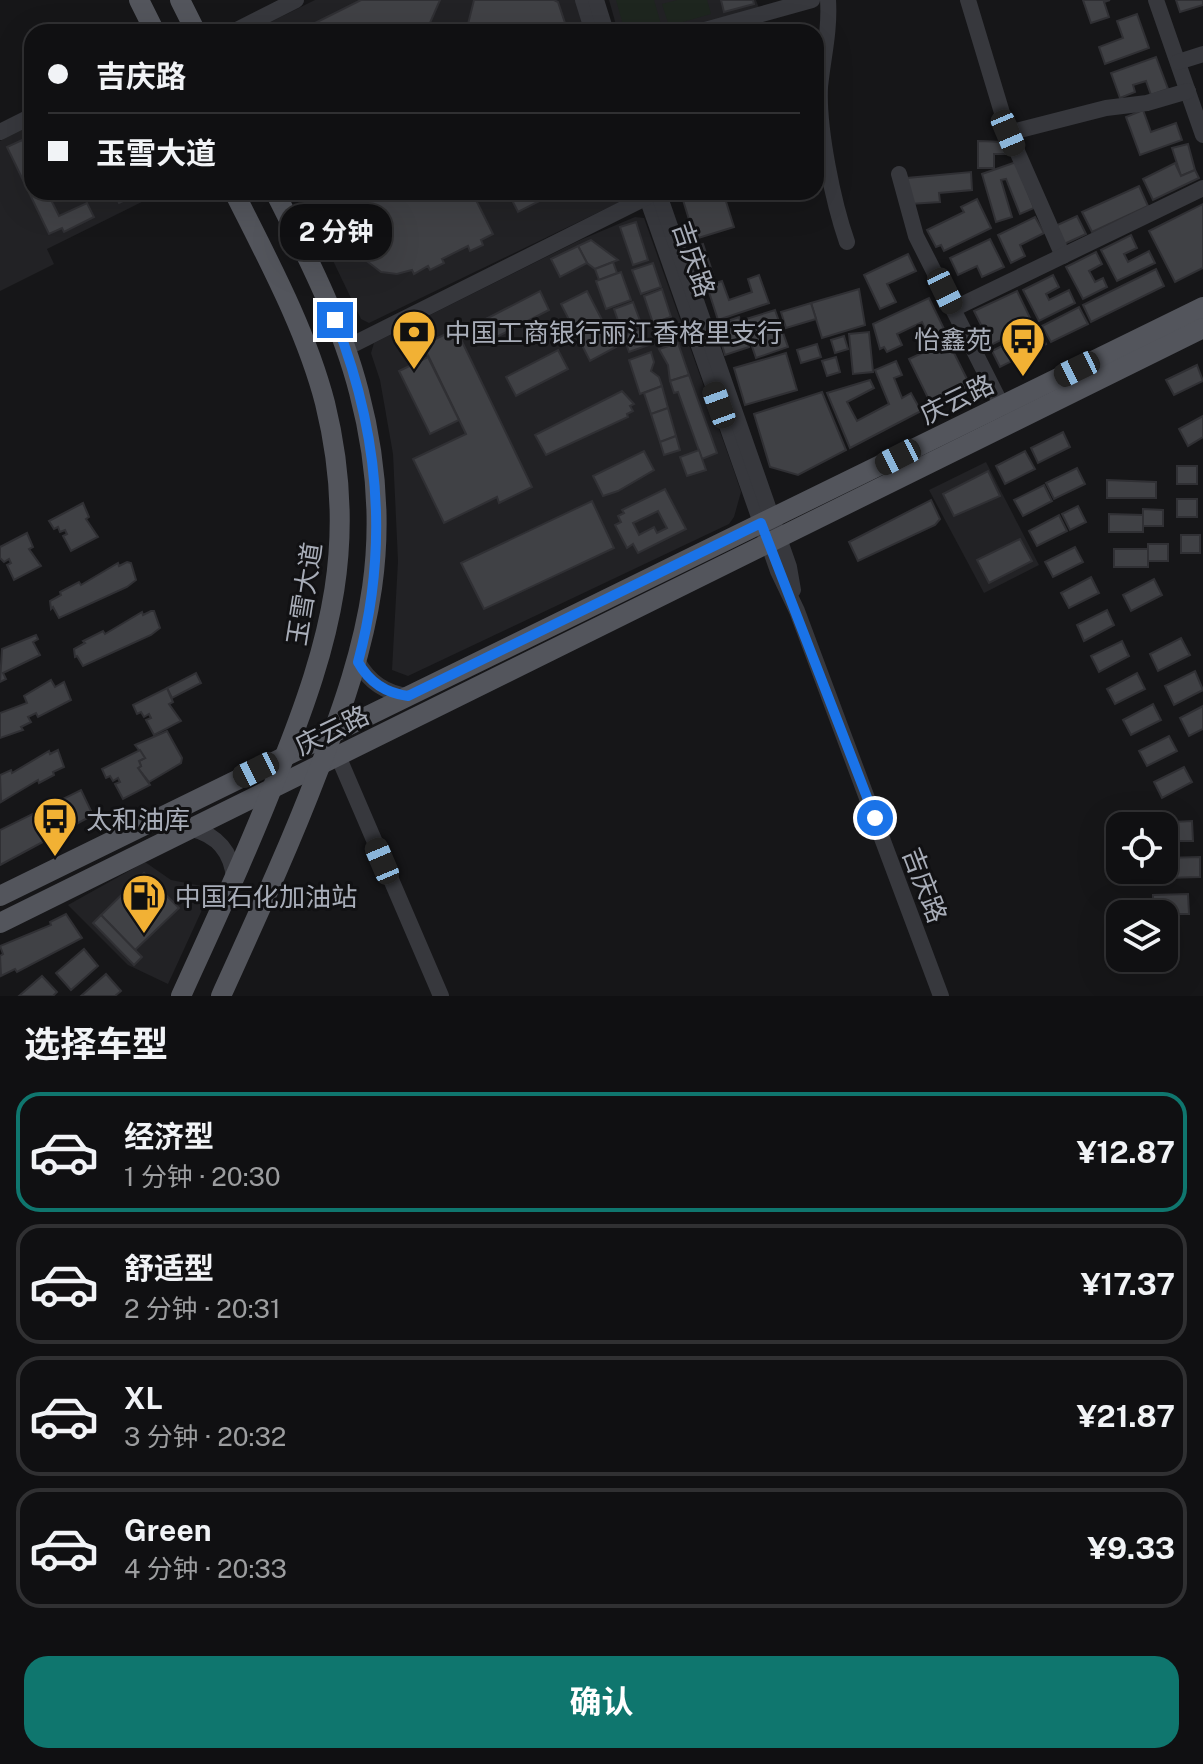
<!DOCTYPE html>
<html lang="zh">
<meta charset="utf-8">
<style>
:root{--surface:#101012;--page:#1e1e20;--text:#f1f3f6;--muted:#9c9d9f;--line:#303032;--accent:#0f766e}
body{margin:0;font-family:"Public Sans","Noto Sans SC",sans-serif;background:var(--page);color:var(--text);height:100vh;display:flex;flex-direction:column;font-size:30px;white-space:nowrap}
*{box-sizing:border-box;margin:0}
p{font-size:26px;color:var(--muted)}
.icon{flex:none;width:44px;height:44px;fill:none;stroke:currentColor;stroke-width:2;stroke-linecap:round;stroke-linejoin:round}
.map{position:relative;height:996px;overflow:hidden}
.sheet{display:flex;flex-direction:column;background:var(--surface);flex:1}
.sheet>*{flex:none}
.guide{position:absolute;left:24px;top:24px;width:800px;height:176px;border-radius:24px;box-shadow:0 8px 32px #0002,0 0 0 2px var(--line);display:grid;align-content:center;height:176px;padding:0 24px;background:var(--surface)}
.buttons{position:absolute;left:1106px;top:812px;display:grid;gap:16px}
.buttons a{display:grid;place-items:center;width:72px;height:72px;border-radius:16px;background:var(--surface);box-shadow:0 8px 32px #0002,0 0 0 2px var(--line);font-size:40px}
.end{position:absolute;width:36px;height:36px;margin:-18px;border:10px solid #1a73e8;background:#fff;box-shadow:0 0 0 4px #fff}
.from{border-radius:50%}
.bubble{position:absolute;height:56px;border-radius:24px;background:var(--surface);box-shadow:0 8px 32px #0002,0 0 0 2px var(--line);font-size:26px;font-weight:700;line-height:56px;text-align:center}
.car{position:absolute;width:24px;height:48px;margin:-24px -12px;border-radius:10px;box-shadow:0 0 6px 2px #0007;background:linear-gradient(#222 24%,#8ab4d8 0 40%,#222 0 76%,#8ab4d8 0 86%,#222 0)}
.guide b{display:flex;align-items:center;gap:28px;height:76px;font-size:30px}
.guide b+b{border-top:2px solid var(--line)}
.guide i{width:20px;height:20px;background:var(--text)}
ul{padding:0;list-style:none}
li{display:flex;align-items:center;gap:24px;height:120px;margin:0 16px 12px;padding:0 8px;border:4px solid var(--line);border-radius:24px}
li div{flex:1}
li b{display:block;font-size:30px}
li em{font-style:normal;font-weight:700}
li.on{border-color:var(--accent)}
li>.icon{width:72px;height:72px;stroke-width:1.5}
h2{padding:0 24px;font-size:36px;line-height:96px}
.primary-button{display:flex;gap:16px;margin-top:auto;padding:16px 24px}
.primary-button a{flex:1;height:92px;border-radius:24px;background:var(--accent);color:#fff;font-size:32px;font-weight:700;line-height:92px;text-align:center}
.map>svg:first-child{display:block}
.built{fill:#222225}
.green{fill:#1e261f}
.building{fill:#404145;stroke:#303034;stroke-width:2;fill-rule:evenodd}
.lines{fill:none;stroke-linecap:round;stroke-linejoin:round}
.minor{stroke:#37383d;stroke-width:16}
.major{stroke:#53555c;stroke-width:20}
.route{stroke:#1a73e8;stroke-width:10}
.labels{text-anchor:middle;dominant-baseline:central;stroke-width:6;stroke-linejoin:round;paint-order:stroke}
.street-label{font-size:26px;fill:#a8adb8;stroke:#111113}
.poi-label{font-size:26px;fill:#a8adb8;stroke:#111113;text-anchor:start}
</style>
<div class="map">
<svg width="1203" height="996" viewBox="0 0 1203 996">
<rect width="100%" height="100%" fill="#161618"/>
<g class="built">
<polygon points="315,0 577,0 588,32 250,32"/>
<polygon points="609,0 756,0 759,8 673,32 618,32"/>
<polygon points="32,125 32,192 162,192 47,249 54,264 0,291 0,141"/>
<polygon points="300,192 633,192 626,199 369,323 361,319"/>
<polygon points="635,217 644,218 734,471 741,492 734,517 729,524 408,676 392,670 398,561 393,454 380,380 371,353 374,343 578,241"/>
<polygon points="986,462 1039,565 984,593 929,490"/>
<polygon points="145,862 171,880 212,888 168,984 128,965 68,905"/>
</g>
<g class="green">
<polygon points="616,0 654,0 662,28 625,32"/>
<polygon points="677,0 707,0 711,14 669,26 662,4"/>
</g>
<g class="building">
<polygon points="361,0 440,0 426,32 307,32 309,26"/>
<polygon points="474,0 554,0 558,2 568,32 466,32"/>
<polygon points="721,0 753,0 754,4 724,12"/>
<polygon points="1083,0 1110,0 1104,2 1109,17 1091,23"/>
<polygon points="1176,0 1203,0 1203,5 1180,12"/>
<polygon points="1137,14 1149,48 1105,64 1099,47 1123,38 1117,21"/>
<polygon points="1156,57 1168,89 1151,95 1146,81 1133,85 1135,92 1120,98 1111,73"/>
<polygon points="1143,110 1151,132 1176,123 1182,140 1140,155 1126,117"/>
<polygon points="22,140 32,161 32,192 47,192 59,216 87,203 94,217 64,232 62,228 49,234 7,147"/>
<polygon points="978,141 1006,142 1013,154 994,154 994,168 978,168"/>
<polygon points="1188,144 1195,170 1181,176 1172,148"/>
<polygon points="1016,162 1034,208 1020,214 1006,179 1001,180 1012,217 996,222 982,174"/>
<polygon points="1175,163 1181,176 1195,170 1199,178 1153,200 1143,179"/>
<polygon points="971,172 972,190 939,193 940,202 910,204 907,178"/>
<polygon points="1139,186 1148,206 1092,232 1082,212"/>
<polygon points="114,192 143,192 119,203"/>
<polygon points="351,192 472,192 493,234 481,240 483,245 470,251 468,246 442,259 444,263 430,270 428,266 414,274 412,270 397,274 381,272 359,255 353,258 326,204"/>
<polygon points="508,192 557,192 518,212"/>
<polygon points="710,192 723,192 734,227 695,239 683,200"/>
<polygon points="977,199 991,228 944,251 941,245 936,247 927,230 964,212 961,207"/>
<polygon points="1203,204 1203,268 1175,282 1149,231"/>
<polygon points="1077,216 1086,234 1062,245 1053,227"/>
<polygon points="1035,217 1044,233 1020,245 1025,256 1011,263 998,235"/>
<polygon points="636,222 648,260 633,265 620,227"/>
<polygon points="1131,235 1137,248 1124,254 1128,262 1149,251 1155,263 1117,281 1101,250"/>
<polygon points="990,239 1004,267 982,277 977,266 958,275 950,258"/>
<polygon points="591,240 618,260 595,269 587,263 578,246"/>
<polygon points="703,244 714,277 703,281 691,248"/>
<polygon points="578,246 587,263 560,277 551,259"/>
<polygon points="1096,252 1102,264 1089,271 1095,282 1103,278 1107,287 1083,299 1066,267"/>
<polygon points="908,254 916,271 887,284 896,302 880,309 864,275"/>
<polygon points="613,262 617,273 599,280 595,269"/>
<polygon points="653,263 661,287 641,294 632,270"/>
<polygon points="1156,269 1164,286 1091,322 1083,305"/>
<polygon points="621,272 631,300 606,309 596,281"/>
<polygon points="759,275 769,303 718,320 707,286 722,281 729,300 752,292 748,279"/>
<polygon points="1053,275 1059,287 1046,294 1049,300 1069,290 1075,303 1039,321 1023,290"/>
<polygon points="662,289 671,317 653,323 644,296"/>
<polygon points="859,289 865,325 822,338 811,303"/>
<polygon points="540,291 549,310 489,341 480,322"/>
<polygon points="587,291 616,347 590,361 561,304"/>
<polygon points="1017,291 1033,324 991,345 974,311"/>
<polygon points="929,298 945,331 929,338 922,322 897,334 902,345 887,352 884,347 880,349 873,324"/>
<polygon points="633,302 642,326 622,332 614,309"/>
<polygon points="811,303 816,319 786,328 781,312"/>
<polygon points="1079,307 1088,324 1051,342 1042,326"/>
<polygon points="775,310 788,347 756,358 743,320"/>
<polygon points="671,317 677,334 657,341 651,324"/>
<polygon points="739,317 749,347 725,355 716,325"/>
<polygon points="643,328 649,345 629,352 623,335"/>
<polygon points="1038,328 1046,344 1000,367 992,351"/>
<polygon points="456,329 532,487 499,503 497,497 444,523 413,459 466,434 423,345"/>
<polygon points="869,332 873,372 853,374 849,334"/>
<polygon points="844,336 848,349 835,353 831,340"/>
<polygon points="948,341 970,385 931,404 909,359"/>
<polygon points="678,343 689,375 670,381 668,365 659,349"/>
<polygon points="817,344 821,357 801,363 797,350"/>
<polygon points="558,350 568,369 516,396 506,377"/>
<polygon points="651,352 654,362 651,371 659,377 662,386 640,394 629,360"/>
<polygon points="786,353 797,390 745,405 734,368"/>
<polygon points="428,357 459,420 430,434 399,371"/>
<polygon points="836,357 840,372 827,376 822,361"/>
<polygon points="896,361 902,375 894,378 902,398 911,393 921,411 850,448 827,393 870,380 874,388 847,402 857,421 889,404 875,370"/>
<polygon points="1197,365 1203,381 1174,395 1166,380"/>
<polygon points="689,375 717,453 702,459 678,392 674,393 670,381"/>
<polygon points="662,386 668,408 651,414 644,393"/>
<polygon points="622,391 634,404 630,406 633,411 627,414 628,417 546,455 535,435"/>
<polygon points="822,392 846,450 798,475 770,467 754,414"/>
<polygon points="668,408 676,436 660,442 651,414"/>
<polygon points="1203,416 1203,437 1188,446 1179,429"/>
<polygon points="1063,432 1070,447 1038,463 1031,448"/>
<polygon points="676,436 680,450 664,455 660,442"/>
<polygon points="699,450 706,470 687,476 680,457"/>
<polygon points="644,451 654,470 618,491 603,496 593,476"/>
<polygon points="1025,451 1035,469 1005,484 996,466"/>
<rect x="1177" y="466" width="20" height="18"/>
<polygon points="1077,468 1085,484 1054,499 1046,483"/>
<polygon points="988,471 1000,496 954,516 943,494"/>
<polygon points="1107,480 1156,482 1156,498 1107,498"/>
<polygon points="1044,485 1052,501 1023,516 1014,500"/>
<path d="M 665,489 L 686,529 L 638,553 L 633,544 L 627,548 L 615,525 L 621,522 L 618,516 L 624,513 L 622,510 ZM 658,511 L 667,528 L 657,533 L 654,527 L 639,535 L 633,523 Z"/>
<rect x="1177" y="499" width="20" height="18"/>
<polygon points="931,500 940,519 935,525 858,561 849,542"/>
<polygon points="592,501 614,548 484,609 461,563"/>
<polygon points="83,503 89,517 86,519 98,537 71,551 63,536 67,534 65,530 60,532 58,527 54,529 49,521"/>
<polygon points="1078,506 1086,522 1070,530 1062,514"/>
<polygon points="1143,509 1163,510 1163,526 1143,526"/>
<polygon points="1109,514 1143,515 1143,532 1109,532"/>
<polygon points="1059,515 1067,531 1037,546 1029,531"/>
<polygon points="27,533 33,547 29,549 41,566 14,580 7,565 11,563 9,559 4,562 0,558 0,547"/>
<rect x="1181" y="535" width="19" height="18"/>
<polygon points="1020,539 1032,561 989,583 977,560"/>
<rect x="1148" y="544" width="20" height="17"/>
<polygon points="1075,547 1083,562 1053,577 1045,562"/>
<rect x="1114" y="549" width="34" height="18"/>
<polygon points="127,562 131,563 136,580 127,587 59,618 53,607 51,609 50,601 61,595 60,592 79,582 81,585 118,563 119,566"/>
<polygon points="1091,577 1099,593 1069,608 1061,593"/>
<polygon points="1154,579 1162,595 1131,611 1123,595"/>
<polygon points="1107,610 1114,625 1084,641 1077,625"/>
<polygon points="151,611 154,611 160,628 151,635 83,666 77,656 75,657 74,649 85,643 83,641 103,631 105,634 142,612 143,615"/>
<polygon points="36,635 38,639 33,642 40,655 3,673 6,679 0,682 2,649"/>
<polygon points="1181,638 1190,655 1158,671 1150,654"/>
<polygon points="1122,641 1129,656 1099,672 1091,656"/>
<polygon points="1195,671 1203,690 1174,705 1165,686"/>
<polygon points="196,673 201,683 172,698 167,688"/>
<polygon points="1137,673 1145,689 1115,704 1107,689"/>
<polygon points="51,680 55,687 64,682 71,700 38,717 36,713 28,717 31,722 21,727 23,730 0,738 0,713 27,703 24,696"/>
<polygon points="167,688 173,702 169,704 181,721 154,735 146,720 151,718 149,714 144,717 141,712 137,714 133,705"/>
<polygon points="1153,704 1161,720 1131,735 1123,720"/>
<polygon points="1203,706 1203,729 1189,736 1180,718"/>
<polygon points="167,731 182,758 181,763 149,782 138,768 141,766 139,761 145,758 135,745"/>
<polygon points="1169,736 1177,751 1147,766 1139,751"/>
<polygon points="58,750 64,767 53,772 54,775 39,783 38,780 1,802 0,775 11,770 12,773 49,751 50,754"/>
<polygon points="140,750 145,758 139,761 141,766 138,768 150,785 123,799 115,784 120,782 118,778 113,781 110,776 106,778 102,769"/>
<polygon points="1184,767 1192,782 1162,798 1154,782"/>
<polygon points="81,790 93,815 0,865 0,830"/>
<polygon points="1192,821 1193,841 1174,841 1173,822"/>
<polygon points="1200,857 1200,877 1164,878 1164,858"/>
<polygon points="144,873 179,908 135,950 101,915"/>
<polygon points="1188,894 1189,914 1153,914 1153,895"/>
<polygon points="66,914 82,938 17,972 15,969 1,976 0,956 3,954 0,946 51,925 50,922"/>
<polygon points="101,915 142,957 134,965 93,923"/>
<polygon points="84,949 98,966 71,990 56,973"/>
<polygon points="106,974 121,991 115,996 81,996"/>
<polygon points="42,976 57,992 53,996 19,996"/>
</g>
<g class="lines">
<g class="minor">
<polyline points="583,0 593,32"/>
<polyline points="596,0 606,32"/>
<path d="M 828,0 C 830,31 823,57 820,87 C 818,129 833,202 847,242"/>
<polyline points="968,0 1006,126 1063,256"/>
<polyline points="1156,0 1203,135"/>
<polyline points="233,32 296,0"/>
<polyline points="698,32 812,0"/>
<polyline points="1178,62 1203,54"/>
<polyline points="0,132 32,116"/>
<polyline points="1008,133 1106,108 1147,103 1188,91"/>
<polyline points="899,174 916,236 1002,406"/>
<polyline points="645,192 778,571 797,611 941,996"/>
<polyline points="658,192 789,567 793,590"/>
<polyline points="953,309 1203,188"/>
<polyline points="346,348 647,197"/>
<path d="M 358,662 C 369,682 385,693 408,696"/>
<polyline points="338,756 441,996"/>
<path d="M 192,829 C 217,835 232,852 234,879"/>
</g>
<g class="major">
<polyline points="139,0 155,32"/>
<polyline points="180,0 196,32"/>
<polyline points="0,896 1203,307"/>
<polyline points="0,923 1203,328"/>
<path d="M 181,996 C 215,921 250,846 280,768 C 331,641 359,541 325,403 C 306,330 268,260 234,192"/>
<path d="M 221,996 C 254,923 288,850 317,774 C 370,640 397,537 359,392 C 341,322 307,256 275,192"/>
</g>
</g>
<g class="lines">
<path class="route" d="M 335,320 C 379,431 389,547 358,662 C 369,682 385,693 408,696 L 761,523 L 875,818"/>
</g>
<defs>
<g id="bank-pin" transform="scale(2.3)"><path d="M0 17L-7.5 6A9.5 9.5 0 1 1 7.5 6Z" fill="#f2b134" stroke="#111113"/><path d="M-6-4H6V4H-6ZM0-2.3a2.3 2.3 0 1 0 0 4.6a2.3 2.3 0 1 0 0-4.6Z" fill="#111"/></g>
<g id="bus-pin" transform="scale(2.3)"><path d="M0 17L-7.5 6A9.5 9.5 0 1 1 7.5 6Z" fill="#f2b134" stroke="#111113"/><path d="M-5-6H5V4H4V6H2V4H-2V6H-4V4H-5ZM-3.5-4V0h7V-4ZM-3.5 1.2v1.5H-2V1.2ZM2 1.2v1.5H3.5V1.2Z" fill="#111"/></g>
<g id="fuel-pin" transform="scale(2.3)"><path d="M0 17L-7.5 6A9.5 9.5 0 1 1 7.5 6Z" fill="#f2b134" stroke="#111113"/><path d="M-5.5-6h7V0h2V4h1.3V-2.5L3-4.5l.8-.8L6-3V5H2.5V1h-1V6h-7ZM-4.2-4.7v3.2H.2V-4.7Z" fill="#111"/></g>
</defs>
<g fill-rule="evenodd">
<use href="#bank-pin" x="414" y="332"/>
<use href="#bus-pin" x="1023" y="339"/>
<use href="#bus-pin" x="55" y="819"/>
<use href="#fuel-pin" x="144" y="896"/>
</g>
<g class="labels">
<g class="street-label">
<text transform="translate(694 259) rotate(71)">吉庆路</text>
<text transform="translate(957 399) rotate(-26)">庆云路</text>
<text transform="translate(304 594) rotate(-81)">玉雪大道</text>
<text transform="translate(332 730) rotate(-26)">庆云路</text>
<text transform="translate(925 885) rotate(69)">吉庆路</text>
</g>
<g class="poi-label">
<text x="445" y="332">中国工商银行丽江香格里支行</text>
<text x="992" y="339" text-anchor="end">怡鑫苑</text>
<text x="86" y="819">太和油库</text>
<text x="175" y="896">中国石化加油站</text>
</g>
</g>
</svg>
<div class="buttons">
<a><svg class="icon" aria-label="locate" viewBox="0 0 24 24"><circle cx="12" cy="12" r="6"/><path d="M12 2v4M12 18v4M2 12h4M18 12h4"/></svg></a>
<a><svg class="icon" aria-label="layers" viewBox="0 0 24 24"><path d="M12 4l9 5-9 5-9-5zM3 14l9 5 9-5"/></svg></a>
</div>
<i class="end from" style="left:875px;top:818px"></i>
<i class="end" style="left:335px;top:320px"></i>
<div class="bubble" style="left:280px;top:204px;width:112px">2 分钟</div>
<i class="car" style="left:1008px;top:133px;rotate:157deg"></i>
<i class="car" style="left:945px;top:291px;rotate:154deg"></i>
<i class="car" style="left:1077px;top:369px;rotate:244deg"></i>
<i class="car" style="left:719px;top:405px;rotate:340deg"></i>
<i class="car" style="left:898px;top:457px;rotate:243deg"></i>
<i class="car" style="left:256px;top:770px;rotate:244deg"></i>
<i class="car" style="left:382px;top:861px;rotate:337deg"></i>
<div class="guide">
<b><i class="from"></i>吉庆路</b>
<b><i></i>玉雪大道</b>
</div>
</div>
<section class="sheet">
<h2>选择车型</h2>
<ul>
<li class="on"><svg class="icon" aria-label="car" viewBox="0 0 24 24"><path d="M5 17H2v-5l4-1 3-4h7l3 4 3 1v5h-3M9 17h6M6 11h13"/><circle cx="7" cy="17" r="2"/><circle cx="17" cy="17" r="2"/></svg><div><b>经济型</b><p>1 分钟 · 20:30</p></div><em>¥12.87</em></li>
<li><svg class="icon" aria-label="car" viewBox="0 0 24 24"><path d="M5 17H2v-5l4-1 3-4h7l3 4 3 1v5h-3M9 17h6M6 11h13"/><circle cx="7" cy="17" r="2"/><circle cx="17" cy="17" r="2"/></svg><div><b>舒适型</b><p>2 分钟 · 20:31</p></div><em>¥17.37</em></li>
<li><svg class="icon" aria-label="car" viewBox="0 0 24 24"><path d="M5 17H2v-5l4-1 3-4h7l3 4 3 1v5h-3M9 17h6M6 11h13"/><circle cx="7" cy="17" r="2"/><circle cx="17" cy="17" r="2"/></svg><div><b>XL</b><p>3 分钟 · 20:32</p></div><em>¥21.87</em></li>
<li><svg class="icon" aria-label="car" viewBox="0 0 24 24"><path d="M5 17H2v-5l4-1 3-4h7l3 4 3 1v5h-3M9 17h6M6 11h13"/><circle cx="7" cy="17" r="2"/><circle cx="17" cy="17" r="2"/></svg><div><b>Green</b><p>4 分钟 · 20:33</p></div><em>¥9.33</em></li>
</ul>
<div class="primary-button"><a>确认</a></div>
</section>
